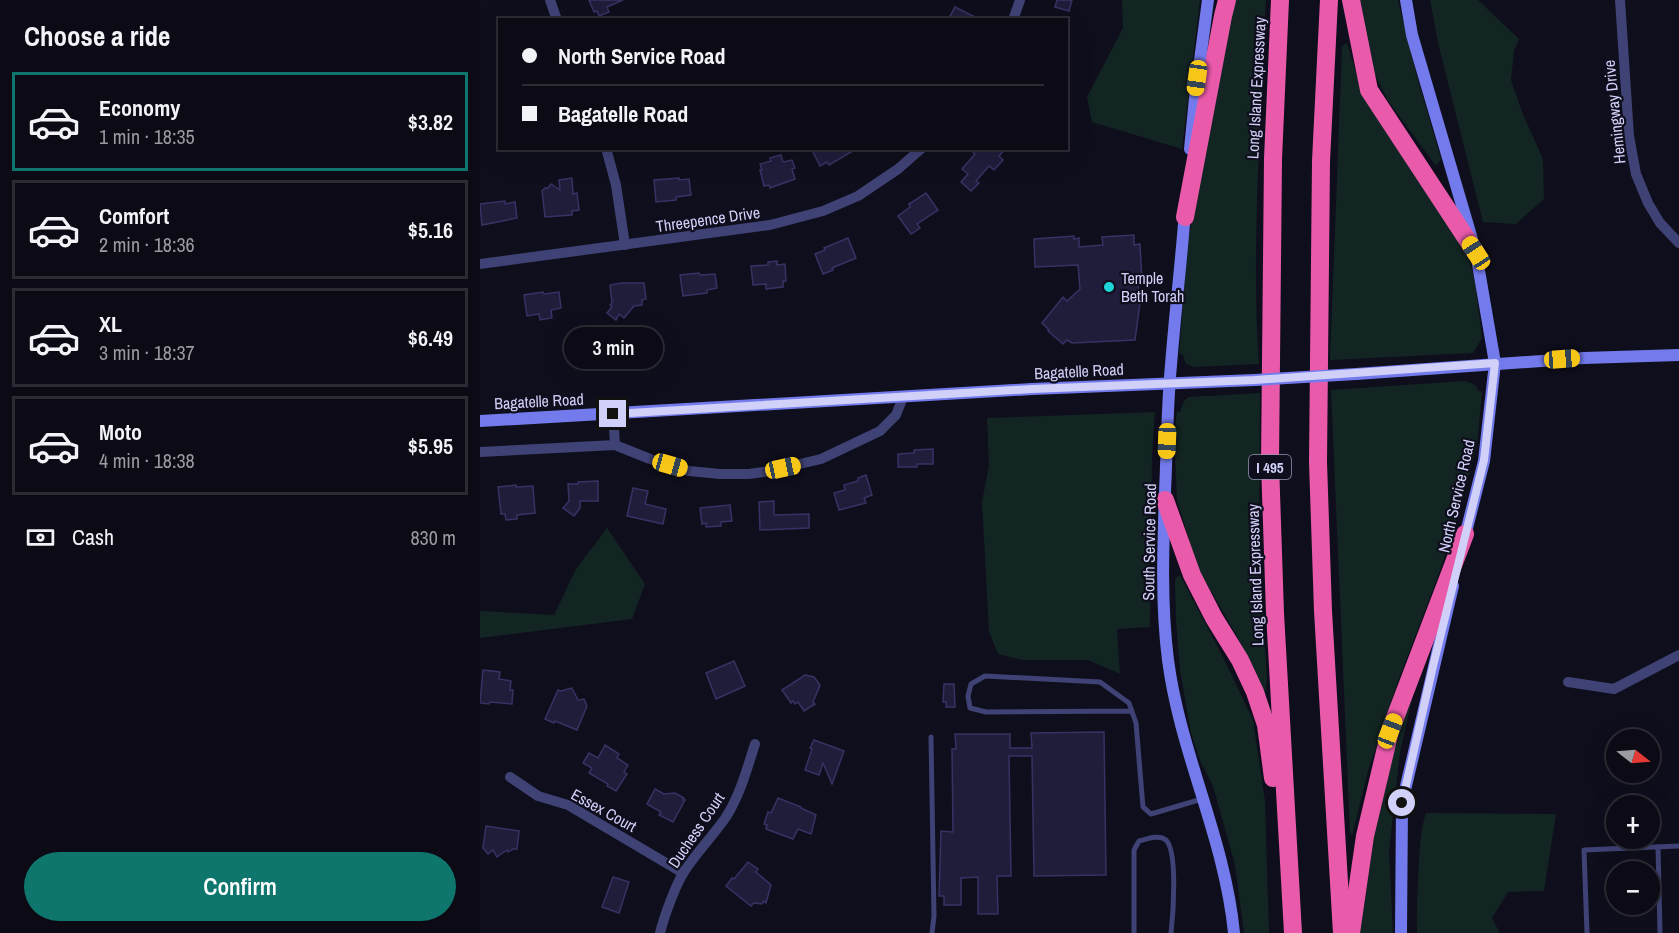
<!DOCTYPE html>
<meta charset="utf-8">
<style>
:root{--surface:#0b0a15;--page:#14131e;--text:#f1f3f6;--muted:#9a9aa0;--line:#2b2b34;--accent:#0f766e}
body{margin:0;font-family:"Archivo Narrow",sans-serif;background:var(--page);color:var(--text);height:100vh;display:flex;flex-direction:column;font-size:22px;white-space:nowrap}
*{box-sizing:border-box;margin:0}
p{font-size:20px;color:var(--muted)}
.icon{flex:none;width:33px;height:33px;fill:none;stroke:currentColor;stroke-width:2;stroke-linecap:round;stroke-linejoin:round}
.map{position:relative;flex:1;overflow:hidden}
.details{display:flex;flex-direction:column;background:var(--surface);width:480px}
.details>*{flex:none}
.hud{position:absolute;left:18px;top:18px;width:570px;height:132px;border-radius:0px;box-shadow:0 6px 24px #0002,0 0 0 2px var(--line);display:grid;align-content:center;height:132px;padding:0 24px;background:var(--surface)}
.needle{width:39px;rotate:107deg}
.controls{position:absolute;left:1126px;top:729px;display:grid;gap:12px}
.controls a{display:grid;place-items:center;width:54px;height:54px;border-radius:50%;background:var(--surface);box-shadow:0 6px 24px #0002,0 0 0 2px var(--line);font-size:30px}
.end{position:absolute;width:27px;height:27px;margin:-14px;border:8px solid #d1d0f9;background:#111;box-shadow:0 0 0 3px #111}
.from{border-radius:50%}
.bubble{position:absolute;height:42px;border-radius:21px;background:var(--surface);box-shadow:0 6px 24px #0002,0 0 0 2px var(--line);font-size:20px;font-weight:600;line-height:42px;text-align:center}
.car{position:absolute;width:18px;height:36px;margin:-18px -9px;border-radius:8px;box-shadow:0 0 4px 2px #0007;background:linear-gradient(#f5c518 24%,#345 0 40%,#f5c518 0 76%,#345 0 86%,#f5c518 0)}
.hud b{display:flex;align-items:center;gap:21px;height:57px;font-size:22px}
.hud b+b{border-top:2px solid var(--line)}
.hud i{width:15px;height:15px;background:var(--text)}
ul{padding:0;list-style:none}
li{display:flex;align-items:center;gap:18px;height:99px;margin:0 12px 9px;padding:0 12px;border:3px solid var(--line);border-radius:0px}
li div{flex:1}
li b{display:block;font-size:22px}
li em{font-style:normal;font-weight:600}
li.on{border-color:var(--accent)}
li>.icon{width:54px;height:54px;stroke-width:1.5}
h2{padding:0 24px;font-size:27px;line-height:72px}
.pay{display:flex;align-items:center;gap:15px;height:66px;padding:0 24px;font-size:22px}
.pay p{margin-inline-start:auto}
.cta{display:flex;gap:12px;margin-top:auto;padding:12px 24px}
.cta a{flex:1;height:69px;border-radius:36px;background:var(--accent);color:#fff;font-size:24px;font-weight:600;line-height:69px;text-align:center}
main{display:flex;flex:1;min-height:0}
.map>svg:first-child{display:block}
.green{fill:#122523}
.building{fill:#201d3b;stroke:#373264;stroke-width:1.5}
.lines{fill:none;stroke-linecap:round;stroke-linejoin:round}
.lane{stroke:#3f4275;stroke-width:5}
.street{stroke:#3f4275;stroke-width:10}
.secondary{stroke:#737bec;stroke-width:12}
.highway{stroke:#e95aab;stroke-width:18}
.secondary-bridge{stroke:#737bec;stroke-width:12}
.route{stroke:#d1d0f9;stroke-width:8}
.poi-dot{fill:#1dd5d7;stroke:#0f0e1c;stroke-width:2}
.labels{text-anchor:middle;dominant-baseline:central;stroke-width:4.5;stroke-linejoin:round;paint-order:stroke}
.shield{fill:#0f0e1c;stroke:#9796b7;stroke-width:1.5}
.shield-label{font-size:15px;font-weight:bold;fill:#d1d0f9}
.street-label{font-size:16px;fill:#d1d0f9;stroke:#0f0e1c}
.poi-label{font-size:16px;fill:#d1d0f9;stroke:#0f0e1c;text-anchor:start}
</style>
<main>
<section class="details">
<h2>Choose a ride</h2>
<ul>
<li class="on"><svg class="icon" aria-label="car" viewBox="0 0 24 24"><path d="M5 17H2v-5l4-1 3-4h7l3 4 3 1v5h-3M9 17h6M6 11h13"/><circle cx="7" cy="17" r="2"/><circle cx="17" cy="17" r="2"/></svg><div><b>Economy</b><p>1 min · 18:35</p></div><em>$3.82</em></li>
<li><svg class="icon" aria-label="car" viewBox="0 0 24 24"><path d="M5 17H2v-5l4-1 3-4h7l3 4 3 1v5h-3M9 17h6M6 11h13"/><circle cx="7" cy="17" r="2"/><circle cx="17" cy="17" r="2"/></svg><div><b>Comfort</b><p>2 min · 18:36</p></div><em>$5.16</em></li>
<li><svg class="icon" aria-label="car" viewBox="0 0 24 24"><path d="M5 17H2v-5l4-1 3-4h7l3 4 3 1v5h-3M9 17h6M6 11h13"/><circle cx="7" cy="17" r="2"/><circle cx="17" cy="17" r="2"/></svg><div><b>XL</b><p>3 min · 18:37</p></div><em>$6.49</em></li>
<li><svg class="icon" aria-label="car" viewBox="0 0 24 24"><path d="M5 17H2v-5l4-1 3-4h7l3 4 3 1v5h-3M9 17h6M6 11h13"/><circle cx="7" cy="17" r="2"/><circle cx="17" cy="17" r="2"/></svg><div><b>Moto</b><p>4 min · 18:38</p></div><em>$5.95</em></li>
</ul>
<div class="pay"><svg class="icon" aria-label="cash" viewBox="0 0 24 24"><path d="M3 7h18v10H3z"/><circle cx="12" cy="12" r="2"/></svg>Cash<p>830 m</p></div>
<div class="cta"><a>Confirm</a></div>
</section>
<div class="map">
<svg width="1199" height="933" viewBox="0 0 1199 933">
<rect width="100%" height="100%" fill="#0f0e1c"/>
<g class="green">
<polygon points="642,0 720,0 702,149 612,122 607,97 643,28"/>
<path d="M 754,0 L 786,0 C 782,49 781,98 779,147 C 776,219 774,292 779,364 L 714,367 L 706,364 L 703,355 L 699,354 L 707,251 L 722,155 Z"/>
<polygon points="875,0 918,0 936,73 961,159 956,166 909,102 889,64"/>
<polygon points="950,0 998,0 1039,39 1034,51 1031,80 1042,112 1063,159 1064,199 1036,224 1003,222 959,47"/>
<polygon points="867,43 875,69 891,105 986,246 995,282 1002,338 993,353 850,360 862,46"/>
<path d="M 984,381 C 992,383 996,384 999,391 L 1002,392 L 997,445 L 975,527 L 954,587 L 918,681 L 888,771 L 872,836 L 870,832 L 851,390 Z"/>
<polygon points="780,393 779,549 787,678 785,695 757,636 718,569 697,500 694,433 697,412 700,412 704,401 709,397"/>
<polygon points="675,412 672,454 670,627 637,629 640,674 608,660 542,660 518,654 509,632 502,502 509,465 507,418"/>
<polygon points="127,528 165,584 152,619 0,638 0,611 74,615 96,569"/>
<polygon points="700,575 744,659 773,720 785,801 789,933 764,933 755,865 733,786 721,763 711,733 700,670 696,621 695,579"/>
<polygon points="938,673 920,752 909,851 913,933 879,933 895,804"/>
<path d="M 946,813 L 1076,814 L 1064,891 L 1028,892 L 1012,918 L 1020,933 L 937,933 C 936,909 938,885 939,860 C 940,844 941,828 946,813 Z"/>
</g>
<g class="building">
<polygon points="109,0 143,0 127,7 129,12 119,16 117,11 114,12"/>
<polygon points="577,0 592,0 589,11 575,7"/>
<polygon points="475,7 501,20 468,20"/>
<polygon points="331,148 378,148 349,165 347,162 340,166"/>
<polygon points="488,148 526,148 519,156 523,160 514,170 509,166 496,181 499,183 491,191 481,182 488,174 482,169 495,154"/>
<polygon points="301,155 303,162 312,160 315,168 312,169 315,179 290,188 289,185 284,186 280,170 282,170 280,164 291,161 290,158"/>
<polygon points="92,178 93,194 97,193 99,210 92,211 92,215 65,217 62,191 65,188 68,188 71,184 80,190 79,180"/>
<polygon points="199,178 199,180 209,179 211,195 196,197 196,200 176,202 174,180"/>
<polygon points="446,193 458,210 437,224 440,228 431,234 418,216 430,207 429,204"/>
<polygon points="25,201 25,204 35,202 37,218 2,225 0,204"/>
<polygon points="654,235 654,245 660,244 662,281 658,284 660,303 655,340 592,343 587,340 583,344 568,331 569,330 562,323 583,297 587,301 600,289 598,265 555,267 554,239 594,236 594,239 599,238 599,247 623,245 622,237"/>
<polygon points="368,238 376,258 352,268 353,270 343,274 335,254 345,250 344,248"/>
<polygon points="297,261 297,265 305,264 306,281 303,281 303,287 286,289 286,284 273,285 271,266 288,265 288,262"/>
<polygon points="219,273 220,275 235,274 237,288 227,290 227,293 203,296 200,275"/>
<polygon points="141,283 164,283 166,299 162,300 162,305 154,306 144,318 139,314 136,320 127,313 132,307 130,305 132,303 130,285"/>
<polygon points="63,292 64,294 79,292 81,308 71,310 72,318 60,320 59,314 47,316 44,295"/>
<polygon points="453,449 453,464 437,464 437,467 418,467 418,454 434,453 434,450"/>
<polygon points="386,475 392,495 384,498 386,503 359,510 354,493 365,490 364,485 378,481 378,478"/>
<polygon points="118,481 118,501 100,501 100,508 94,516 83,508 89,501 88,484 98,484 98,482"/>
<polygon points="36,485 36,487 53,486 55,513 37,515 37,519 26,520 25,514 21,514 18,487"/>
<polygon points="153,488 168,491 165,504 186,509 183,524 147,516"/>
<polygon points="294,501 294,515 329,514 329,528 280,530 279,502"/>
<polygon points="250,505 252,521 241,522 241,526 226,527 226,523 222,524 220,508"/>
<polygon points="254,661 265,686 236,699 226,673"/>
<polygon points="3,670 20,672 19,679 31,681 30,690 33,690 32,704 10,702 9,704 0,703"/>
<polygon points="325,675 334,677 340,685 333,702 335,704 324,711 318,702 315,704 313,701 311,703 302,690"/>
<polygon points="464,684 474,684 475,707 466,707 466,702 463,702"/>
<polygon points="92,688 98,700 104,699 107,706 97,730 75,721 74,723 65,719 78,690 81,691"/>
<polygon points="624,732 626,875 554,876 552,756 529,756 531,876 517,876 518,914 498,914 498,877 481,878 481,905 464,905 464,896 459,896 461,831 473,832 472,749 476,749 475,734 530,734 530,748 552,748 551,733"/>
<polygon points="334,740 364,751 352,784 343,763 339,775 325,770 332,749 330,748"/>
<polygon points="125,745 139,754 137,758 148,765 144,772 147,774 136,791 127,786 128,784 109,773 112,768 103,763 109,753 118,758"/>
<polygon points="175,789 184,794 195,793 204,798 203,800 205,800 193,822 179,815 181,812 167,804"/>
<polygon points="298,798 321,807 321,808 336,815 331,834 318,829 313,839 286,829 287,825 284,824 288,812 291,813"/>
<polygon points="6,826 39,831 37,849 33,849 28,852 27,850 17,857 13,850 8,854 3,848"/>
<polygon points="268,862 278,869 276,872 291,885 286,903 284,901 282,904 274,903 271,906 246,886 252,878 254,879"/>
<polygon points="133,877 149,882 139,913 122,907"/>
</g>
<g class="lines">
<g class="lane">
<polyline points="652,711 506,712 490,708 488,696 491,684 505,676 620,682 649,703 656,723 663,807 671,814 722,799"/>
<polyline points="451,737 454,916 452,933"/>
<polyline points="1178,847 1180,933"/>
<path d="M 654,933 L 654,850 L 659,841 C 667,839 679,834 686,840 C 698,852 693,916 691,933"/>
<polyline points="1107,933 1104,850 1199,846"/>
</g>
<g class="street">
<polyline points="70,0 77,20"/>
<polyline points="1140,0 1149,136 1156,174 1168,203 1180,223 1199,243"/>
<polyline points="533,20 540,0"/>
<polyline points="126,148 136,185 145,245"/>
<polyline points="0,264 290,225 343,211 378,196 418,169 442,148"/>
<polyline points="133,414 135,445"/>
<polyline points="0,452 135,445 170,459 209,471 240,474 269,474 290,471 341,459 400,431 416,415 423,397"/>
<polyline points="1088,682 1134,689 1199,655"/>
<polyline points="30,777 58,796 88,805 203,873"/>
<path d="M 180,933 C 184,917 195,886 204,872 C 215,854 233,836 246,817 C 260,795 267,769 275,744"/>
</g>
<g class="secondary">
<polyline points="926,0 932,35 996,253 1015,363 1004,461 984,540"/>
<polyline points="710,149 715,98 728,0"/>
<path d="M 705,212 C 701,263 695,314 691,365 C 687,407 687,450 685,492 C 683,548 681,605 688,660 C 700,753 745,839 754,933"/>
<polyline points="876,374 1104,358 1199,355"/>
<polyline points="0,421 552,389 775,380"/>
<polyline points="921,933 922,803 973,586"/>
</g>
<g class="highway">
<polyline points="800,0 793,159 790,463 795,613 813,933"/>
<polyline points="849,0 841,161 838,462 843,611 862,933"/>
<polyline points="871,0 889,90 996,253"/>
<polyline points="705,217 743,16 747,0"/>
<polyline points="685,500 712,575 734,618 760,660 775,692 786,725 793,778"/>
<polyline points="871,933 885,836 910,731 985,534"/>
</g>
<polyline class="secondary-bridge" points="775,380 876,374"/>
</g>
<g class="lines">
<polyline class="route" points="133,414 552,389 775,380 1015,363 1004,460 953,666 922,803"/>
</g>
<circle class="poi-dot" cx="629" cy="287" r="6"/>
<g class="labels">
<rect class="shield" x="769" y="455" width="42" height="24" rx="4.5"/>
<g class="shield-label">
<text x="790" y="467">I 495</text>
</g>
<g class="street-label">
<text transform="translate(776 88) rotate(-87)">Long Island Expressway</text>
<text transform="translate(1134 112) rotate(-96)">Hemingway Drive</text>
<text transform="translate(228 219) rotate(-8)">Threepence Drive</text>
<text transform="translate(599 371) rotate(-3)">Bagatelle Road</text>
<text transform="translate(59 401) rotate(-3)">Bagatelle Road</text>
<text transform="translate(976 496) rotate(-77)">North Service Road</text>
<text transform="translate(669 542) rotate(-89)">South Service Road</text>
<text transform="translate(775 575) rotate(-92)">Long Island Expressway</text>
<text transform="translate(124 810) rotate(29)">Essex Court</text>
<text transform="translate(216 830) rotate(-56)">Duchess Court</text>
</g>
<g class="poi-label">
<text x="641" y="278">Temple<tspan x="641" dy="18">Beth Torah</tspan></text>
</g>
</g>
</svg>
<div class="controls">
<a><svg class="needle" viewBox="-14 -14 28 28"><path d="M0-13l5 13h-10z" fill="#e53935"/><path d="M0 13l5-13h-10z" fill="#9a9aa0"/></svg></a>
<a>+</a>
<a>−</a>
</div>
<i class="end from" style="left:922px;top:803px"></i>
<i class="end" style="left:133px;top:414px"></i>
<div class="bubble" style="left:84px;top:327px;width:99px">3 min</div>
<i class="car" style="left:717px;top:78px;rotate:188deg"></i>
<i class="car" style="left:996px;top:253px;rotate:327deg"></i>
<i class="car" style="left:1082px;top:359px;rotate:86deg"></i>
<i class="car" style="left:687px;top:441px;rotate:182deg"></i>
<i class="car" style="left:190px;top:465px;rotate:106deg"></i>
<i class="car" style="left:303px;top:468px;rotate:78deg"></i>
<i class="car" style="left:910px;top:731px;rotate:21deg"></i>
<div class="hud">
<b><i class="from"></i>North Service Road</b>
<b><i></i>Bagatelle Road</b>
</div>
</div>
</main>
